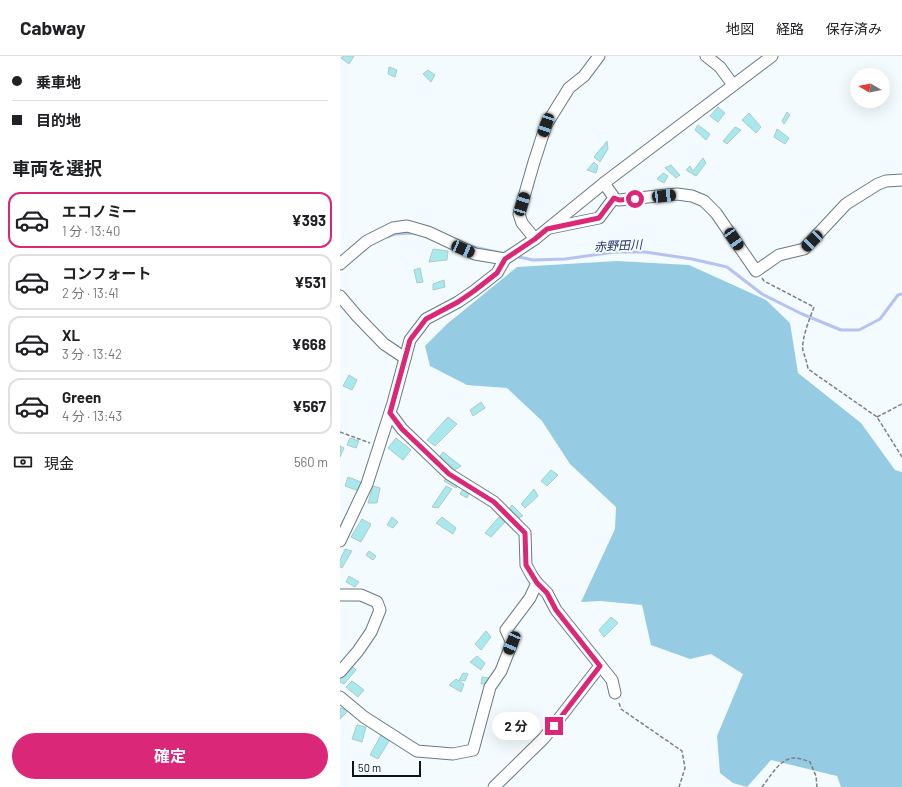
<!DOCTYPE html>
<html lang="ja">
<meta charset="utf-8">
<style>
:root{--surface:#fff;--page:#f6f6f6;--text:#202124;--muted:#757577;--line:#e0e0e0;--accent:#db2777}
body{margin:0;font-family:Barlow,"Noto Sans JP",sans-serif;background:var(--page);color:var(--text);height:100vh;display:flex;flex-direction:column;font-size:15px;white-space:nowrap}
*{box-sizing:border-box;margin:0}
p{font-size:13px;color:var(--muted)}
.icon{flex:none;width:22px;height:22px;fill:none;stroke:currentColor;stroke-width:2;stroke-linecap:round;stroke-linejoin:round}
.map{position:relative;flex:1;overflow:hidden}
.details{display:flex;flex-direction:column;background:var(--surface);width:340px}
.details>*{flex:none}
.banner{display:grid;align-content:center;height:88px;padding:0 12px;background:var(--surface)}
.needle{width:26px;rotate:279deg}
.tools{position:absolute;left:510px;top:12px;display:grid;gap:8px}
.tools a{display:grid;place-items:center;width:40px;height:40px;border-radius:50%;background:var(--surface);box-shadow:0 4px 16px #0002;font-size:20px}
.scale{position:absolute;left:12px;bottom:10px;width:69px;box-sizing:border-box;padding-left:4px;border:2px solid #0d1417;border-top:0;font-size:11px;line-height:14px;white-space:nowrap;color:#0d1417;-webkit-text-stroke:3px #f3fbfe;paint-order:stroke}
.end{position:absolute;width:18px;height:18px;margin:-9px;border:5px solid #db2777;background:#fff;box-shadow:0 0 0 2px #fff}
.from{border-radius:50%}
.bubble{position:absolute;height:28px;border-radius:14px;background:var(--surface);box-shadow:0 4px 16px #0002;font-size:13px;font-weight:700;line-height:28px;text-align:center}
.car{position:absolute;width:12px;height:24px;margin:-12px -6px;border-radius:5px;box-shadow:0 0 3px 1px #0007;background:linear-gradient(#222 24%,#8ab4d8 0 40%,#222 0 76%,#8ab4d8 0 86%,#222 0)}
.banner b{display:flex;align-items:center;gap:14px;height:38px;font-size:15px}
.banner b+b{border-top:1px solid var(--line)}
.banner i{width:10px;height:10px;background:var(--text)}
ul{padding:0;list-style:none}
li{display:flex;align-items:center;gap:12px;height:56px;margin:0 8px 6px;padding:0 4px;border:2px solid var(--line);border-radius:12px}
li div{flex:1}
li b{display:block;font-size:15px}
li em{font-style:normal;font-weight:700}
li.active{border-color:var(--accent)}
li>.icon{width:36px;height:36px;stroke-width:1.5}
h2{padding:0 12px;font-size:18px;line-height:48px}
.pay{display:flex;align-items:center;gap:10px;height:44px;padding:0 12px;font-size:15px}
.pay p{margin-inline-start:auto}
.cta{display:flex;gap:8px;margin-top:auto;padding:8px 12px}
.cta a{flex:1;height:46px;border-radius:24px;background:var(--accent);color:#fff;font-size:16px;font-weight:700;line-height:46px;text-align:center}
header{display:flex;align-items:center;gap:24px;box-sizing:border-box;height:56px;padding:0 20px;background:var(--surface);border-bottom:1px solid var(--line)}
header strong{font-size:19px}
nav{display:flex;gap:22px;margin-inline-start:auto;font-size:14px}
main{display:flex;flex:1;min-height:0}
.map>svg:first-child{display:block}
.forest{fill:#95cce3}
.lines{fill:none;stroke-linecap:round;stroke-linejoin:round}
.stream{stroke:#b6c2f0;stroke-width:3}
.building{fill:#a8e9ee;stroke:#b2c8ca}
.street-casing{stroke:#697a82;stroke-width:13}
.path{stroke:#7a8184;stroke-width:1.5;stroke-dasharray:4 2;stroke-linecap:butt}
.street{stroke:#fff;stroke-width:11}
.route{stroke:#db2777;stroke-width:5}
.labels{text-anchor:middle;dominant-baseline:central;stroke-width:4;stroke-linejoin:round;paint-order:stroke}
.water-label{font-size:12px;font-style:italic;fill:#283268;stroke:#f3fbfe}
</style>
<header>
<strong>Cabway</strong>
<nav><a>地図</a><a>経路</a><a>保存済み</a></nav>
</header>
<main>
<section class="details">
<div class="banner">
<b><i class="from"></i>乗車地</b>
<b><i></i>目的地</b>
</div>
<h2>車両を選択</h2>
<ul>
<li class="active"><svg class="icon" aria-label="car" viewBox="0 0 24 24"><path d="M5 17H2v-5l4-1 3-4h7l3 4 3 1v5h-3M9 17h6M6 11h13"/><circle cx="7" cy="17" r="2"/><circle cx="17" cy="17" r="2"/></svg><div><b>エコノミー</b><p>1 分 · 13:40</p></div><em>¥393</em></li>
<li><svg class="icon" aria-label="car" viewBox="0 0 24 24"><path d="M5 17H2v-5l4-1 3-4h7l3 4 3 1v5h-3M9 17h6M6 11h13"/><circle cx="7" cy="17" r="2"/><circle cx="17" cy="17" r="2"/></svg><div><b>コンフォート</b><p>2 分 · 13:41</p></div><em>¥531</em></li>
<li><svg class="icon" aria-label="car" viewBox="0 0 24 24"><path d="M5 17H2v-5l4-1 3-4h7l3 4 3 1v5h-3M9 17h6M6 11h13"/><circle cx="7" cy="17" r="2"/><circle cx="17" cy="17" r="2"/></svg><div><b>XL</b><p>3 分 · 13:42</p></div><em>¥668</em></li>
<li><svg class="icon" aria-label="car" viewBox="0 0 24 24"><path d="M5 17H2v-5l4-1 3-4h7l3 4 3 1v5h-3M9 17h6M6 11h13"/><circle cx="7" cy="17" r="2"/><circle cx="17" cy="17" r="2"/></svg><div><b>Green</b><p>4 分 · 13:43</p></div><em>¥567</em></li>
</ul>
<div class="pay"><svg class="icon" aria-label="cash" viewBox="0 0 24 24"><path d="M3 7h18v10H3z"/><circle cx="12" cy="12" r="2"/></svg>現金<p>560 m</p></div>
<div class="cta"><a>確定</a></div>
</section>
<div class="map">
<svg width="562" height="731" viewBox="0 0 562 731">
<rect width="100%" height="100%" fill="#f3fbfe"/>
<polygon class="forest" points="277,205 349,209 426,244 450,267 458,317 521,367 555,414 562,416 562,731 501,731 497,720 431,704 407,731 393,727 380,717 377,680 403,618 371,598 350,603 311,589 302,549 261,545 241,546 275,473 276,451 230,408 202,365 167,332 127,329 90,310 85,290 107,268 177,211"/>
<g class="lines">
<g class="stream">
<polyline points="47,181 55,178 75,177"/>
<polyline points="129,190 161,197"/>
<polyline points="174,200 193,204 225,203 275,196 305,196 352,203 387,211 422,238 462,258 501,274 519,274 540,263 558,239 562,238"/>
</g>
</g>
<g class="building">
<polygon points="3,0 14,0 9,8 1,2"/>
<polygon points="49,11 57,14 55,21 48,18"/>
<polygon points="88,14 95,19 91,26 83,18"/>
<polygon points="378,51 385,57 378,66 370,60"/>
<polygon points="447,56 450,59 444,68 442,65"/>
<polygon points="409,57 421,71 416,77 402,64"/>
<polygon points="358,69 370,78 366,84 355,74"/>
<polygon points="395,71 401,74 387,88 383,85"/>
<polygon points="437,73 449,82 445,88 434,81"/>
<polygon points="267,85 268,93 260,106 254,101"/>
<polygon points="363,102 366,107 356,120 346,114 350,110 353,115"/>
<polygon points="254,106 258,110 256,117 247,114"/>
<polygon points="331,109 340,119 336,122 325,112"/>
<polygon points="323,117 328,120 324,127 317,123"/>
<polygon points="93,193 108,195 107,204 89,206"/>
<polygon points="80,212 83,226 77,227 74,214"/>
<polygon points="104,224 105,231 93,234 93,228"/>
<polygon points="9,319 17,324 12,334 3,330"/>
<polygon points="141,346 145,352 133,360 130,354"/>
<polygon points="108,361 117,368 95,390 87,384"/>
<polygon points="10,382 19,385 16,392 7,389"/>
<polygon points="56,382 71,394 63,404 48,392"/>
<polygon points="0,390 4,392 0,401"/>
<polygon points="103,396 121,410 115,414 100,400"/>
<polygon points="211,414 218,419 207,430 201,425"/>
<polygon points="108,420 119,428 116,432 104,425"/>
<polygon points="8,421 21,426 19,435 5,430"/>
<polygon points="33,430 40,432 37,447 28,447"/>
<polygon points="106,430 112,433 98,452 92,451"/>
<polygon points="123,433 129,437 127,442 120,438"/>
<polygon points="194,433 198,440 185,452 181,448"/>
<polygon points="172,449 183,460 178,462 169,453"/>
<polygon points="52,461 58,466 53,472 47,469"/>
<polygon points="102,461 116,472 113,478 96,467"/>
<polygon points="159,461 165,466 151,481 145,477"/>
<polygon points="22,463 31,468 21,486 11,481"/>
<polygon points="5,493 12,495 2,512 0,511 0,504"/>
<polygon points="29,495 36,500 33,504 26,499"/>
<polygon points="9,520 19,526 15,531 6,526"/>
<polygon points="271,561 278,567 264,581 259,574"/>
<polygon points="146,575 151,581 141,594 135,588"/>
<polygon points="137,600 145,607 141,614 130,606"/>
<polygon points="11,609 16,614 4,628 0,626 0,620"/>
<polygon points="123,617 128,618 125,625 119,624"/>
<polygon points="142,621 150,622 147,628 141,628"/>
<polygon points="116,623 124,628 121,636 109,629"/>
<polygon points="12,625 24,634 18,641 6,631"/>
<polygon points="0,652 1,652 8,655 0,663"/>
<polygon points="17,669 26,671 22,686 12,683"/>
<polygon points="41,679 49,685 38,703 30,699"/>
</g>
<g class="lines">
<g class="street-casing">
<g id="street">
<polyline points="366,0 380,11 393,29"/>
<polyline points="264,127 275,143 279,144 337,138 352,140 364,145 376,157 416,215 439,199 464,193 506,148 538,128 546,125 562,124"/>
<polyline points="210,172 259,162 274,142"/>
<polyline points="195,183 182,167 179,158 194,106 206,69 229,32 244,20 259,0"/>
<polyline points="0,208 27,185 53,172 67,170 88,176 135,198 165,203"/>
<polyline points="0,240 17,260 44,288 65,302"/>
<polyline points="50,357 62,373 109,418 154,446 185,477 186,509 192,520 197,527 207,537 216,554 272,624 275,637"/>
<polyline points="0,485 27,428 53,347 70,284 86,263 118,246 134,235 157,217 165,203 195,183 264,127 432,0"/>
<polyline points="0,539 21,539 37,546 40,554 31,576 18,595 0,616"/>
<polyline points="0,641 24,661 77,695 113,698 133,694 150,631 161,615 172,587 166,574 190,542 197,527"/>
<polyline points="154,731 204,682 260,610"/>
</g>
</g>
<g class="path">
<path d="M 422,222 L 424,225 L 474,251 C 470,262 461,283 463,295 C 465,301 467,306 468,313 L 537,361 L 562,401"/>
<polyline points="537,361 562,348"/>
<polyline points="0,376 30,387"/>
<polyline points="279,647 281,653 342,695 345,712 339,731"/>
<path d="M 422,731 C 430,721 440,702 454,702 C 459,702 465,704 470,706 L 476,720 L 477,731"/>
</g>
<use href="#street" class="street"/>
</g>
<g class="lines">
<polyline class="route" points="214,670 260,610 216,554 207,537 197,527 186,509 185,477 154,446 109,418 62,373 50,357 70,284 86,263 118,246 134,235 157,217 165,203 195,183 207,173 259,162 274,142 279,144 295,143"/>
</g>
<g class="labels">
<g class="water-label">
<text transform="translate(278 189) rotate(-3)">赤野田川</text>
</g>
</g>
</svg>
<div class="tools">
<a><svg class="needle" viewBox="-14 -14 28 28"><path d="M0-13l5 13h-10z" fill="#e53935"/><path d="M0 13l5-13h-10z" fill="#757577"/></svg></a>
</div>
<div class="scale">50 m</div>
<i class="end from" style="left:295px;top:143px"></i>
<i class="end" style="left:214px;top:670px"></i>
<div class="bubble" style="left:152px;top:656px;width:48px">2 分</div>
<i class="car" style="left:206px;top:69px;rotate:199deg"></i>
<i class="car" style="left:324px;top:140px;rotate:84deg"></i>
<i class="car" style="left:182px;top:148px;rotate:17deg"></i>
<i class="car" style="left:394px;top:183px;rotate:146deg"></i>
<i class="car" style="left:472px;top:185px;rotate:225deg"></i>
<i class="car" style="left:123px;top:193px;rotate:113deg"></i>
<i class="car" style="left:172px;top:587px;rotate:203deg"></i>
</div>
</main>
